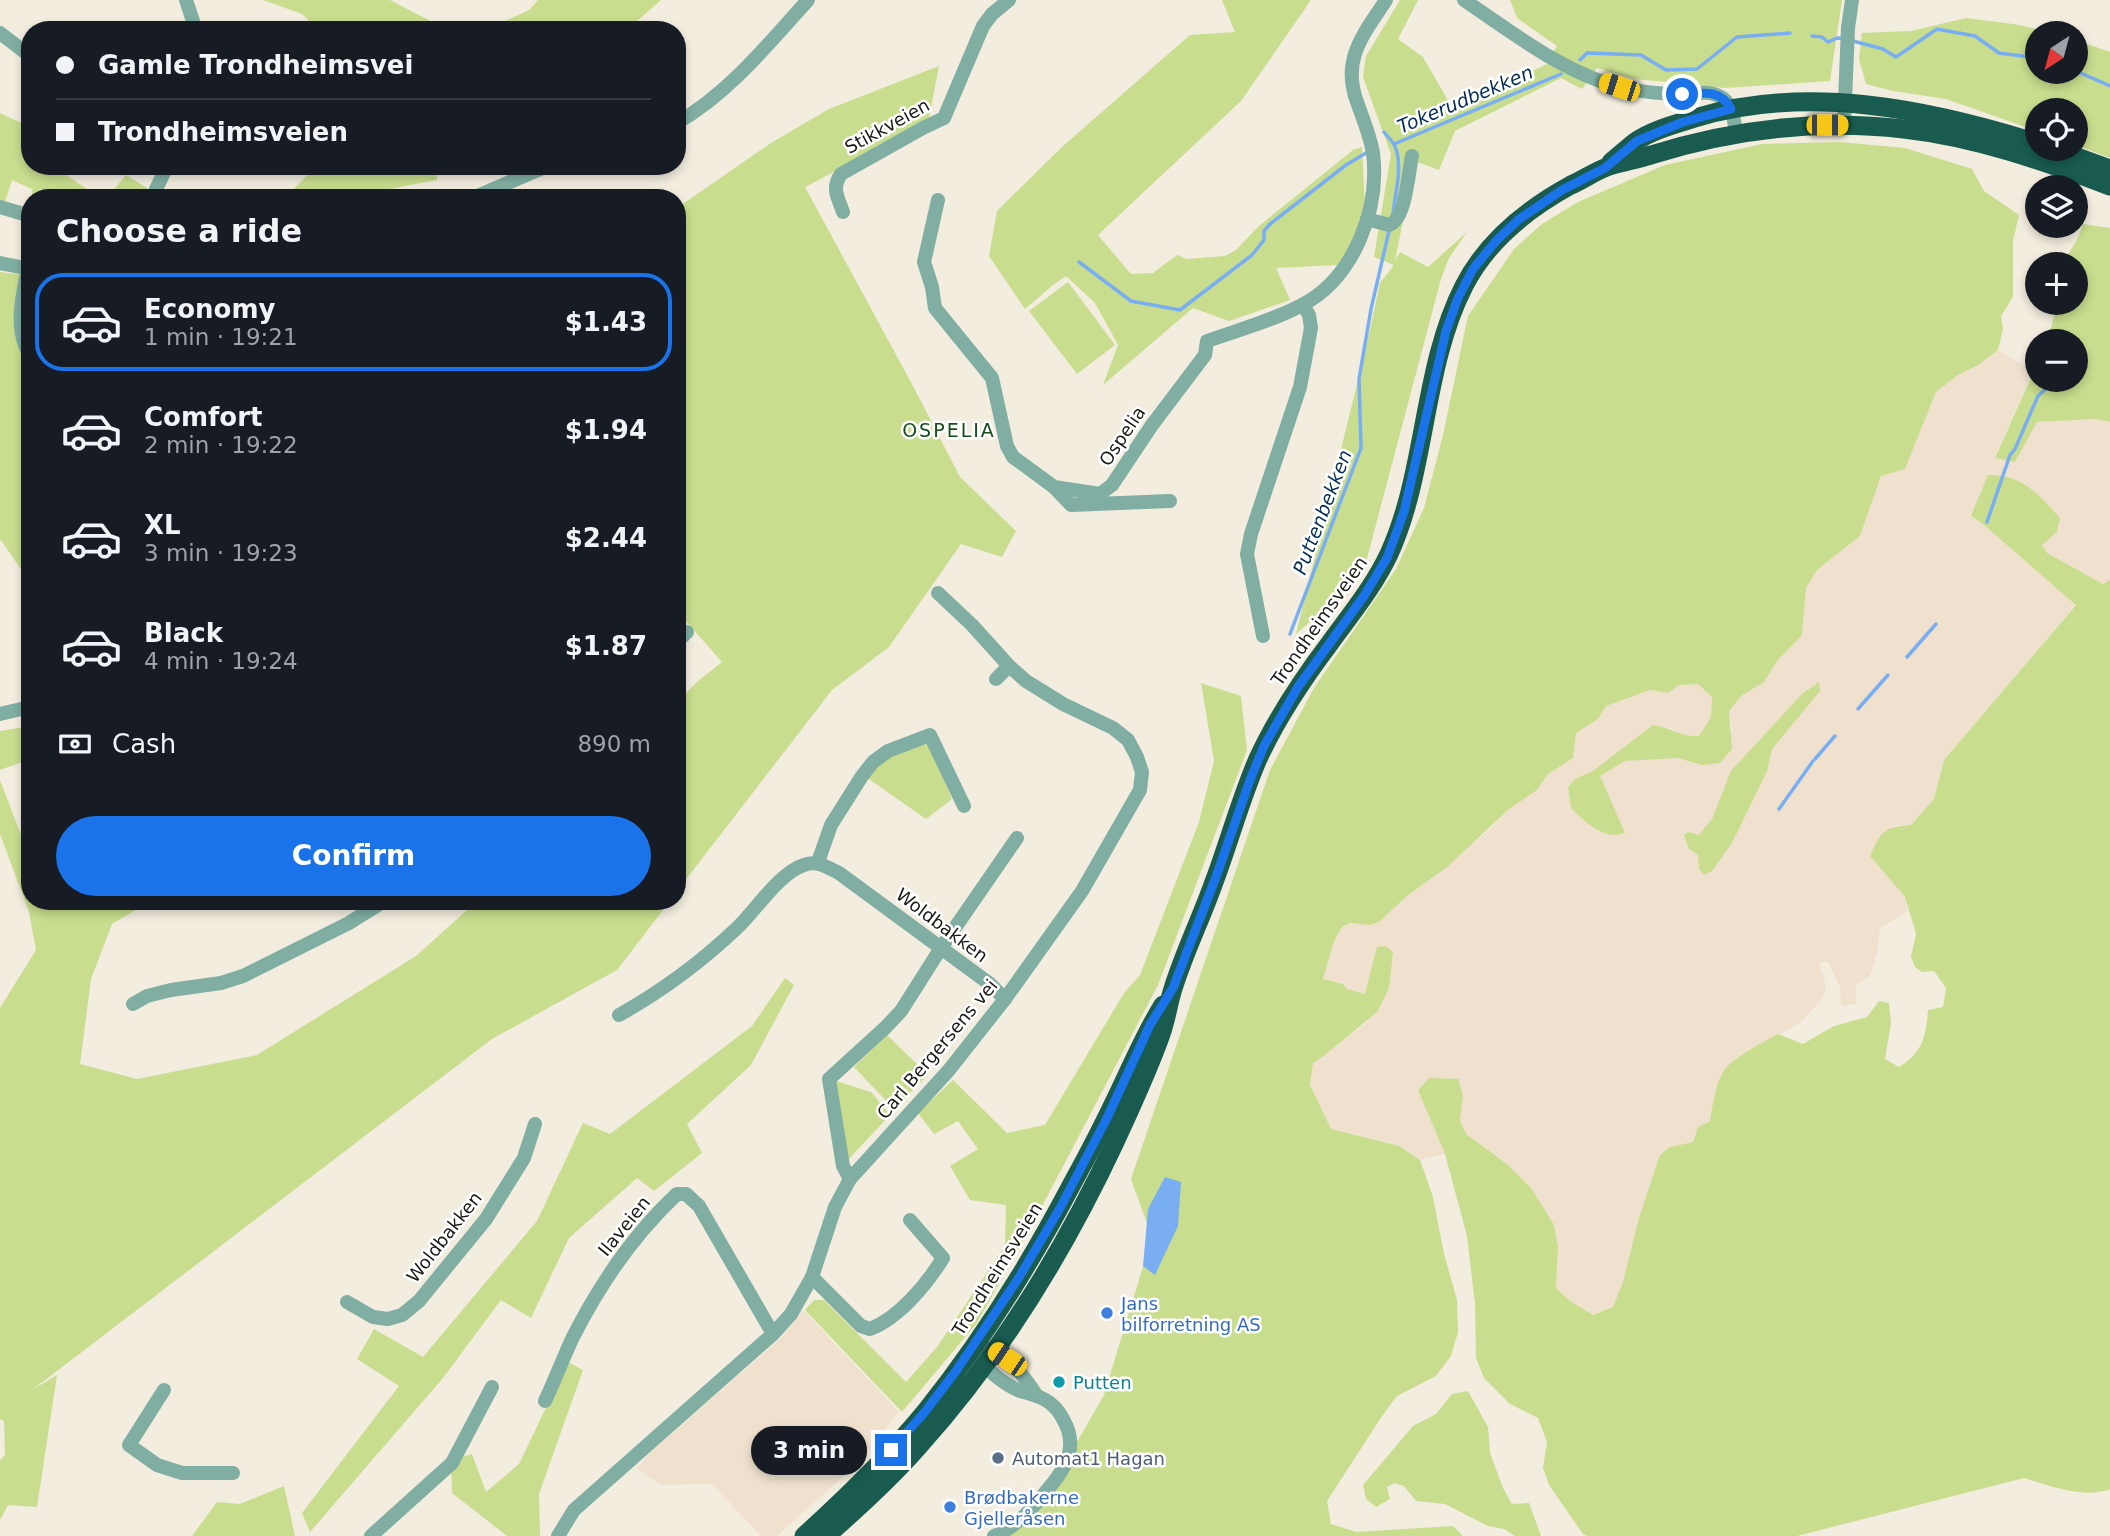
<!DOCTYPE html>
<meta charset="utf-8">
<style>
:root{--surface:#171b24;--page:#242831;--text:#f1f3f6;--muted:#9ea1a6;--line:#363941;--accent:#1a73e8}
body{margin:0;font-family:"DejaVu Sans",sans-serif;background:var(--page);color:var(--text);height:100vh;display:flex;flex-direction:column;font-size:26px;white-space:nowrap}
*{box-sizing:border-box;margin:0}
p{font-size:23px;color:var(--muted)}
.icon{flex:none;width:38px;height:38px;fill:none;stroke:currentColor;stroke-width:2;stroke-linecap:round;stroke-linejoin:round}
.map{position:relative;flex:1;overflow:hidden}
.panel{position:absolute;left:21px;top:189px;width:665px;height:721px;display:flex;flex-direction:column;background:var(--surface);border-radius:28px;box-shadow:0 4px 10px #0003}
.panel>*{flex:none}
.top-card{position:absolute;left:21px;top:21px;width:665px;height:154px;border-radius:28px;box-shadow:0 4px 10px #0003;display:grid;align-content:center;height:154px;padding:0 35px;background:var(--surface)}
.needle{width:46px;rotate:216deg}
.tools{position:absolute;left:2025px;top:21px;display:grid;gap:14px}
.tools a{display:grid;place-items:center;width:63px;height:63px;border-radius:50%;background:var(--surface);box-shadow:0 4px 10px #0003;font-size:35px}
.end{position:absolute;width:32px;height:32px;margin:-16px;border:9px solid #1a73e8;background:#fff;box-shadow:0 0 0 4px #fff}
.from{border-radius:50%}
.bubble{position:absolute;height:49px;border-radius:24px;background:var(--surface);box-shadow:0 4px 10px #0003;font-size:23px;font-weight:700;line-height:49px;text-align:center}
.car{position:absolute;width:21px;height:42px;margin:-21px -10px;border-radius:9px;box-shadow:0 0 5px 2px #0007;background:linear-gradient(#f5c518 24%,#345 0 40%,#f5c518 0 76%,#345 0 86%,#f5c518 0)}
.top-card b{display:flex;align-items:center;gap:24px;height:66px;font-size:26px}
.top-card b+b{border-top:2px solid var(--line)}
.top-card i{width:18px;height:18px;background:var(--text)}
ul{padding:0;list-style:none}
li{display:flex;align-items:center;gap:21px;height:98px;margin:0 14px 10px;padding:0 21px;border:4px solid transparent;border-radius:28px}
li div{flex:1}
li b{display:block;font-size:26px}
li em{font-style:normal;font-weight:700}
li.on{border-color:var(--accent)}
li>.icon{width:63px;height:63px;stroke-width:1.5}
h2{padding:0 35px;font-size:32px;line-height:84px}
.pay{display:flex;align-items:center;gap:18px;height:77px;padding:0 35px;font-size:26px}
.pay p{margin-inline-start:auto}
.action{display:flex;gap:14px;margin-top:auto;padding:14px 35px}
.action a{flex:1;height:80px;border-radius:42px;background:var(--accent);color:#fff;font-size:28px;font-weight:700;line-height:80px;text-align:center}
.map>svg:first-child{display:block}
.industrial{fill:#efe1ce}
.green{fill:#c8dd8e}
.water{fill:#79aef3}
.lines{fill:none;stroke-linecap:round;stroke-linejoin:round}
.stream{stroke:#79aef3;stroke-width:3.5}
.minor{stroke:#80aea2;stroke-width:14}
.highway{stroke:#195c4f;stroke-width:19}
.route{stroke:#1a73e8;stroke-width:9}
.shop-dot{fill:#3f7fe0;stroke:#fff;stroke-width:2.5}
.culture-dot{fill:#0f9aa8;stroke:#fff;stroke-width:2.5}
.service-dot{fill:#5c6f8a;stroke:#fff;stroke-width:2.5}
.labels{text-anchor:middle;dominant-baseline:central;stroke-width:5;stroke-linejoin:round;paint-order:stroke}
.street-label{font-size:18px;fill:#1c1a15;stroke:#fff}
.shop-label{font-size:18px;fill:#366cbe;stroke:#fff;text-anchor:start}
.culture-label{font-size:18px;fill:#0d838f;stroke:#fff;text-anchor:start}
.service-label{font-size:18px;fill:#4e5e75;stroke:#fff;text-anchor:start}
.water-label{font-size:19px;font-style:italic;fill:#062c56;stroke:#fff}
.neighbourhood-label{font-size:19px;letter-spacing:2px;fill:#144e1b;stroke:#fff}
</style>
<div class="map">
<svg width="2110" height="1536" viewBox="0 0 2110 1536">
<rect width="100%" height="100%" fill="#f2edde"/>
<g class="industrial">
<polygon points="1998,350 2033,371 1995,457 2037,422 2095,419 2110,422 2110,580 2103,584 2047,553 2042,545 2057,532 1971,516 1983,524 2076,604 1944,760 1934,799 1911,825 1893,826 1870,856 1905,897 1908,911 1880,928 1877,954 1870,976 1856,985 1856,1004 1841,1006 1840,987 1828,962 1819,962 1826,986 1823,998 1800,1023 1752,1049 1727,1068 1715,1092 1710,1121 1698,1127 1693,1142 1670,1147 1654,1173 1639,1218 1623,1282 1613,1308 1592,1315 1570,1301 1556,1288 1558,1247 1531,1188 1507,1164 1466,1134 1460,1120 1463,1096 1418,1089 1445,1154 1420,1160 1399,1146 1331,1129 1310,1085 1312,1063 1325,1055 1368,1021 1377,948 1366,994 1346,989 1343,984 1323,979 1334,941 1342,927 1350,923 1371,925 1380,921 1408,895 1486,833 1509,809 1537,790 1548,774 1573,758 1576,733 1598,719 1606,706 1650,690 1668,693 1679,685 1698,684 1712,697 1711,717 1699,736 1685,737 1669,727 1593,771 1575,779 1568,787 1571,808 1595,829 1600,775 1625,761 1678,758 1702,765 1732,732 1729,711 1741,696 1764,682 1777,661 1802,635 1806,588 1817,570 1860,536 1881,476 1905,469 1936,392 1958,375 1978,365"/>
<polygon points="803,1310 899,1412 857,1464 777,1536 761,1536 712,1484 660,1485 637,1468 650,1453 781,1338"/>
</g>
<g class="green">
<polygon points="263,0 390,0 438,25 501,23 529,10 538,0 661,0 627,30 319,30 302,14"/>
<polygon points="1222,0 1311,0 1241,101 1098,235 1131,274 1153,273 1177,255 1187,259 1225,256 1236,250 1259,226 1353,150 1362,147 1365,207 1357,242 1338,265 1276,268 1290,300 1229,321 1193,308 1103,385 1118,345 1095,303 1066,276 1053,285 1025,309 989,256 997,211 1062,147 1190,35 1235,32"/>
<polygon points="1400,0 1418,0 1398,39 1423,57 1453,109 1547,64 1557,46 1517,18 1510,0 1842,0 1830,81 1725,88 1636,79 1597,68 1582,89 1561,78 1455,131 1439,170 1415,161 1395,261 1400,252 1428,267 1467,232 1449,258 1441,279 1366,562 1329,605 1296,634 1367,343 1380,283 1394,265 1374,257 1391,154 1363,77 1366,56"/>
<polygon points="1966,18 2020,25 2052,33 2037,33 2037,72 2076,72 2076,40 2110,52 2110,158 2076,145 2076,110 2037,110 2037,131 1946,99 1893,91 1866,84 1859,59 1862,33 1911,31"/>
<polygon points="939,66 928,123 805,187 913,386 960,477 1016,531 1002,557 961,544 889,647 832,690 677,891 677,702 698,681 722,662 677,611 677,208 771,143 829,109"/>
<polygon points="0,113 30,127 30,166 53,166 100,198 32,198 32,189 12,180 5,202 0,200"/>
<path d="M 1840,142 L 1905,148 L 1972,169 L 1984,191 L 2019,215 L 2013,241 L 2013,297 L 2001,316 L 2003,329 L 1998,350 L 1978,365 L 1958,375 L 1936,392 L 1905,469 L 1881,476 L 1860,536 L 1817,570 L 1806,588 L 1802,635 L 1777,661 L 1764,682 L 1741,696 L 1729,711 L 1732,749 L 1720,763 L 1702,765 L 1678,758 L 1625,761 L 1600,776 L 1625,833 C 1604,841 1584,821 1571,808 L 1568,787 L 1575,779 L 1593,771 L 1653,725 C 1673,728 1680,737 1699,736 L 1711,717 L 1712,697 L 1698,684 L 1679,685 L 1668,693 L 1650,690 L 1606,706 L 1598,719 L 1576,733 L 1573,758 L 1548,774 L 1537,790 L 1509,809 L 1446,868 L 1408,895 L 1380,921 L 1371,925 L 1350,923 L 1342,927 L 1334,941 L 1323,979 L 1343,984 L 1347,989 L 1365,994 L 1377,947 L 1386,946 L 1393,952 L 1389,988 L 1377,1012 L 1325,1055 L 1313,1063 L 1310,1085 L 1331,1129 L 1399,1146 L 1420,1160 L 1433,1197 L 1444,1254 L 1457,1300 L 1458,1332 L 1451,1356 L 1436,1376 L 1397,1396 L 1382,1416 L 1327,1501 L 1331,1524 L 1356,1532 L 1453,1526 L 1463,1536 L 1003,1536 L 1054,1482 L 1104,1395 L 1152,1237 L 1131,1179 L 1270,770 L 1314,688 L 1396,569 L 1424,508 L 1443,435 L 1468,316 L 1514,249 L 1542,224 L 1578,202 L 1665,165 L 1762,144 Z"/>
<polygon points="316,166 437,166 437,180 343,198 285,198"/>
<polygon points="126,175 147,188 139,198 107,198"/>
<polygon points="2083,224 2110,228 2110,422 2095,419 2037,422 2015,462 1995,458 2037,364 2037,380 2076,380 2076,341 2048,341 2057,303 2076,303 2076,264 2062,264 2077,240"/>
<polygon points="0,272 30,276 30,582 0,539"/>
<polygon points="1068,282 1115,345 1077,374 1029,311"/>
<path d="M 1988,475 C 2024,475 2038,494 2060,518 L 2057,532 L 2042,545 L 2047,553 L 2103,584 L 2110,580 L 2110,1489 C 2085,1499 2049,1486 2024,1478 L 1797,1536 L 1588,1536 L 1583,1534 L 1549,1485 L 1543,1468 L 1547,1442 L 1538,1418 L 1510,1404 L 1484,1378 L 1476,1358 L 1475,1304 L 1467,1236 L 1445,1154 L 1418,1090 L 1429,1078 L 1458,1079 L 1463,1096 L 1460,1120 L 1466,1134 L 1507,1164 L 1531,1188 L 1554,1225 L 1558,1247 L 1556,1288 L 1570,1301 L 1593,1315 L 1613,1307 L 1623,1282 L 1639,1218 L 1660,1155 L 1670,1147 L 1693,1142 L 1698,1127 L 1710,1121 C 1713,1104 1715,1082 1726,1068 C 1736,1056 1764,1042 1778,1034 L 1803,1044 L 1834,1026 L 1867,1017 L 1879,1001 L 1889,1003 L 1891,1023 L 1885,1059 L 1899,1067 C 1923,1052 1926,1037 1928,1010 L 1943,1007 L 1946,988 L 1934,971 L 1922,972 L 1915,967 L 1911,957 L 1916,934 L 1905,897 L 1870,856 C 1881,832 1883,827 1911,825 L 1934,799 L 1944,760 L 2076,605 L 1983,524 L 1971,516 Z"/>
<polygon points="1819,682 1820,691 1772,749 1767,771 1732,843 1712,871 1704,875 1699,868 1698,855 1689,849 1684,835 1688,832 1699,835 1712,819 1731,771 1802,694"/>
<polygon points="1201,683 1241,696 1247,750 1158,985 1039,1212 977,1323 902,1412 805,1310 814,1300 824,1300 906,1382 937,1347 1005,1246 1006,1205 970,1200 950,1166 978,1149 958,1121 934,1134 918,1113 953,1080 1007,1133 1045,1125 1124,993 1140,975 1199,822 1214,761"/>
<polygon points="30,726 30,759 0,770 0,731"/>
<polygon points="928,742 952,799 926,819 866,777 888,758"/>
<polygon points="0,780 30,858 30,901 151,901 112,924 91,979 80,1064 137,1079 257,1055 416,956 477,901 670,901 617,970 492,1039 32,1390 57,1375 37,1507 8,1505 0,1520 0,1460 5,1455 4,1421 0,1419 0,1008 36,950 29,912 0,834"/>
<polygon points="785,978 794,985 751,1065 687,1124 702,1153 654,1191 637,1178 569,1238 531,1318 501,1300 443,1378 310,1532 302,1513 399,1386 357,1359 374,1329 423,1357 537,1221 583,1123 610,1134 752,1026"/>
<polygon points="887,1035 928,1075 894,1109 854,1067"/>
<polygon points="836,1081 871,1092 890,1115 846,1162"/>
<polygon points="568,1362 583,1370 539,1494 540,1536 507,1536 452,1493 451,1460 472,1454 486,1492 519,1464"/>
<polygon points="1468,1391 1488,1427 1490,1453 1503,1488 1512,1504 1529,1503 1541,1536 1515,1536 1504,1529 1488,1526 1445,1504 1416,1501 1404,1486 1394,1483 1387,1487 1390,1499 1376,1507 1366,1499 1363,1485 1413,1426 1436,1414 1452,1394"/>
<polygon points="284,1486 295,1536 192,1536 217,1502 240,1504"/>
</g>
<polygon class="water" points="1165,1177 1181,1182 1178,1226 1155,1275 1143,1266 1148,1209"/>
<g class="lines">
<g class="stream">
<polyline points="1812,36 1822,37 1828,42 1837,38 1845,39"/>
<polyline points="1853,41 1883,49 1896,57 1937,29 1975,36 1999,53 2037,58"/>
<polyline points="1580,60 1587,53 1641,55 1666,70 1697,69 1737,37 1790,33"/>
<polyline points="2076,71 2110,86"/>
<polyline points="1384,132 1394,144 1561,74"/>
<path d="M 1393,214 C 1395,193 1404,164 1394,144"/>
<polyline points="1079,262 1131,301 1180,310 1252,255 1264,240 1264,231 1270,224 1346,165 1366,153"/>
<polyline points="2076,361 2078,357"/>
<polyline points="1987,522 2010,455 2015,449 2038,396 2049,386 2062,380"/>
<polyline points="1290,634 1361,448 1359,379 1371,309 1389,231"/>
<polyline points="1907,657 1936,624"/>
<polyline points="1858,709 1888,675"/>
<polyline points="1815,759 1835,736"/>
<polyline points="1779,809 1813,761"/>
</g>
<g class="minor">
<polyline points="186,0 196,30"/>
<path d="M 1464,0 C 1513,33 1565,74 1623,88 C 1642,92 1662,94 1682,94 C 1694,94 1707,90 1719,96 C 1733,102 1734,120 1736,133"/>
<polyline points="0,33 30,56"/>
<path d="M 677,123 C 729,93 768,44 808,0"/>
<polyline points="1844,125 1848,28 1852,0"/>
<polyline points="152,198 167,166"/>
<polyline points="473,198 547,166"/>
<path d="M 938,200 L 924,262 L 932,287 L 935,308 L 992,378 L 1007,446 L 1013,457 L 1054,487 L 1100,494 L 1112,485 L 1152,425 L 1205,355 L 1207,341 C 1238,330 1272,321 1302,305 C 1354,278 1380,209 1373,153 C 1370,135 1363,119 1357,102 C 1341,59 1364,34 1386,0"/>
<polyline points="0,207 30,216"/>
<path d="M 843,212 C 838,197 831,189 841,174 L 923,128 L 944,118 L 983,26 L 992,14 L 1009,0"/>
<path d="M 1367,219 L 1389,225 C 1406,219 1408,174 1412,156"/>
<polyline points="0,263 30,269"/>
<path d="M 28,269 C 22,297 14,329 30,355"/>
<polyline points="1054,487 1071,505 1170,501"/>
<polyline points="1263,636 1247,554 1251,534 1300,387 1311,328 1309,315 1303,305"/>
<polyline points="677,642 687,632"/>
<polyline points="996,679 1009,666"/>
<polyline points="0,714 30,707"/>
<polyline points="818,862 831,825 862,776 873,762 888,751 930,735 964,806"/>
<polyline points="133,1004 147,996 171,990 221,983 243,976 349,923 384,901"/>
<path d="M 619,1015 C 662,991 701,962 737,928 C 756,910 779,873 804,865 C 817,860 827,867 839,873 L 990,984 L 1005,999"/>
<polyline points="850,1179 843,1166 829,1079 886,1027 901,1011 941,948 1017,838"/>
<path d="M 812,1277 L 861,1326 L 870,1329 C 899,1318 927,1284 943,1258 L 910,1220"/>
<polyline points="347,1302 373,1317 388,1319 402,1315 419,1301 486,1219 524,1158 535,1124"/>
<path d="M 986,1348 C 1009,1355 1024,1376 1037,1396"/>
<path d="M 980,1357 C 986,1371 1006,1385 1020,1391 C 1030,1394 1041,1396 1050,1403 C 1055,1407 1060,1413 1063,1419 C 1077,1443 1069,1463 1053,1483 C 1037,1503 1018,1527 994,1536"/>
<polyline points="164,1390 129,1445 157,1465 182,1473 233,1473"/>
<path d="M 545,1401 C 555,1380 563,1358 573,1337 C 599,1286 635,1233 677,1194 L 686,1194 L 699,1206 L 773,1334"/>
<polyline points="371,1536 452,1463 492,1387"/>
<polyline points="558,1536 574,1510 773,1334 791,1314 812,1277 835,1207 850,1179 949,1070 1005,999 1082,891 1140,790 1142,772 1137,757 1128,740 1113,728 1063,704 1026,681 1009,666 972,625 938,593"/>
</g>
<g class="highway">
<polyline points="2055,149 2110,169"/>
<path d="M 1611,162 C 1619,156 1627,148 1635,142 C 1652,130 1676,124 1695,118 C 1807,84 1928,109 2037,143"/>
<path d="M 804,1536 C 847,1497 889,1456 926,1411 C 982,1341 1030,1264 1072,1184 C 1089,1153 1105,1122 1120,1090 C 1134,1061 1146,1032 1163,1005"/>
<path d="M 826,1536 C 858,1508 890,1479 918,1447 C 999,1357 1064,1251 1115,1142 C 1131,1107 1148,1071 1161,1034 C 1166,1020 1168,1006 1172,992 C 1183,955 1201,919 1214,882 C 1229,842 1240,801 1257,761 C 1276,719 1302,680 1330,643 C 1351,614 1374,586 1389,554 C 1427,471 1422,368 1464,286 C 1487,241 1527,209 1571,185 C 1584,179 1596,171 1609,166 C 1623,162 1637,159 1651,155 C 1734,129 1817,119 1904,129 C 1976,137 2043,161 2110,186"/>
</g>
</g>
<g class="lines">
<path class="route" d="M 891,1450 L 924,1413 L 956,1371 L 1018,1279 L 1059,1210 L 1107,1118 L 1150,1025 L 1173,988 L 1216,877 L 1250,780 L 1264,746 L 1298,687 L 1364,596 L 1387,558 L 1404,512 L 1446,331 L 1458,298 L 1473,269 L 1496,241 L 1518,220 L 1562,190 L 1605,168 L 1637,141 L 1683,122 L 1731,109 C 1721,89 1702,93 1682,94"/>
</g>
<g class="shop-dot">
<circle cx="1107" cy="1313" r="7"/>
<circle cx="950" cy="1507" r="7"/>
</g>
<circle class="culture-dot" cx="1059" cy="1382" r="7"/>
<circle class="service-dot" cx="998" cy="1458" r="7"/>
<g class="labels">
<g class="street-label">
<text transform="translate(887 126) rotate(-29)">Stikkveien</text>
<text transform="translate(1122 436) rotate(-56)">Ospelia</text>
<text transform="translate(1319 621) rotate(-55)">Trondheimsveien</text>
<text transform="translate(942 925) rotate(37)">Woldbakken</text>
<text transform="translate(937 1049) rotate(-50)">Carl Bergersens vei</text>
<text transform="translate(624 1226) rotate(-51)">Ilaveien</text>
<text transform="translate(444 1237) rotate(-52)">Woldbakken</text>
<text transform="translate(997 1269) rotate(-58)">Trondheimsveien</text>
</g>
<g class="shop-label">
<text x="1121" y="1303">Jans<tspan x="1121" dy="21">bilforretning AS</tspan></text>
<text x="964" y="1497">Brødbakerne<tspan x="964" dy="21">Gjelleråsen</tspan></text>
</g>
<g class="culture-label">
<text x="1073" y="1382">Putten</text>
</g>
<g class="service-label">
<text x="1012" y="1458">Automat1 Hagan</text>
</g>
<g class="water-label">
<text transform="translate(1465 99) rotate(-23)">Tokerudbekken</text>
<text transform="translate(1322 512) rotate(-69)">Puttenbekken</text>
</g>
<g class="neighbourhood-label">
<text x="949" y="430">OSPELIA</text>
</g>
</g>
</svg>
<div class="tools">
<a><svg class="needle" viewBox="-14 -14 28 28"><path d="M0-13l5 13h-10z" fill="#e53935"/><path d="M0 13l5-13h-10z" fill="#9ea1a6"/></svg></a>
<a><svg class="icon" aria-label="locate" viewBox="0 0 24 24"><circle cx="12" cy="12" r="6"/><path d="M12 2v4M12 18v4M2 12h4M18 12h4"/></svg></a>
<a><svg class="icon" aria-label="layers" viewBox="0 0 24 24"><path d="M12 4l9 5-9 5-9-5zM3 14l9 5 9-5"/></svg></a>
<a>+</a>
<a>−</a>
</div>
<i class="end from" style="left:1682px;top:94px"></i>
<i class="end" style="left:891px;top:1450px"></i>
<div class="bubble" style="left:751px;top:1426px;width:116px">3 min</div>
<i class="car" style="left:1619px;top:87px;rotate:288deg"></i>
<i class="car" style="left:1827px;top:125px;rotate:90deg"></i>
<i class="car" style="left:1007px;top:1359px;rotate:304deg"></i>
<div class="top-card">
<b><i class="from"></i>Gamle Trondheimsvei</b>
<b><i></i>Trondheimsveien</b>
</div>
<section class="panel">
<h2>Choose a ride</h2>
<ul>
<li class="on"><svg class="icon" aria-label="car" viewBox="0 0 24 24"><path d="M5 17H2v-5l4-1 3-4h7l3 4 3 1v5h-3M9 17h6M6 11h13"/><circle cx="7" cy="17" r="2"/><circle cx="17" cy="17" r="2"/></svg><div><b>Economy</b><p>1 min · 19:21</p></div><em>$1.43</em></li>
<li><svg class="icon" aria-label="car" viewBox="0 0 24 24"><path d="M5 17H2v-5l4-1 3-4h7l3 4 3 1v5h-3M9 17h6M6 11h13"/><circle cx="7" cy="17" r="2"/><circle cx="17" cy="17" r="2"/></svg><div><b>Comfort</b><p>2 min · 19:22</p></div><em>$1.94</em></li>
<li><svg class="icon" aria-label="car" viewBox="0 0 24 24"><path d="M5 17H2v-5l4-1 3-4h7l3 4 3 1v5h-3M9 17h6M6 11h13"/><circle cx="7" cy="17" r="2"/><circle cx="17" cy="17" r="2"/></svg><div><b>XL</b><p>3 min · 19:23</p></div><em>$2.44</em></li>
<li><svg class="icon" aria-label="car" viewBox="0 0 24 24"><path d="M5 17H2v-5l4-1 3-4h7l3 4 3 1v5h-3M9 17h6M6 11h13"/><circle cx="7" cy="17" r="2"/><circle cx="17" cy="17" r="2"/></svg><div><b>Black</b><p>4 min · 19:24</p></div><em>$1.87</em></li>
</ul>
<div class="pay"><svg class="icon" aria-label="cash" viewBox="0 0 24 24"><path d="M3 7h18v10H3z"/><circle cx="12" cy="12" r="2"/></svg>Cash<p>890 m</p></div>
<div class="action"><a>Confirm</a></div>
</section>
</div>
